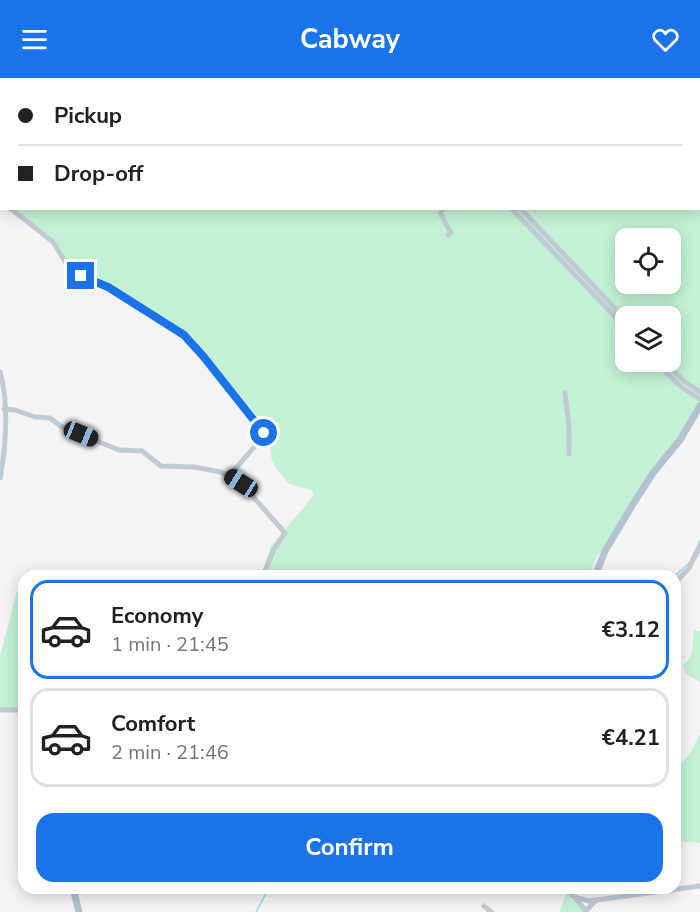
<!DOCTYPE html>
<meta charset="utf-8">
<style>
:root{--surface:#fff;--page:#f2f2f2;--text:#222;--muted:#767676;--line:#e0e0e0;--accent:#1a73e8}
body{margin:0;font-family:"Nunito Sans",sans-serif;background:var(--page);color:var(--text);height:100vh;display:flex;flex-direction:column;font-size:22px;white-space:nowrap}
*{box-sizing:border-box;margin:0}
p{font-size:20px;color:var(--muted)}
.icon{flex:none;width:33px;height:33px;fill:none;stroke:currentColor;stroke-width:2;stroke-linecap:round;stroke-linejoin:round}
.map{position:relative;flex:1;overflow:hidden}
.details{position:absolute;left:18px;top:492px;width:663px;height:324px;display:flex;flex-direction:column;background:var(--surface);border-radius:18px;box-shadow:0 3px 15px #0003}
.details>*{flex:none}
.top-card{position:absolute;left:0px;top:0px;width:700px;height:132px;box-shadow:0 3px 15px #0003;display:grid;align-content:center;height:132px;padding:0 18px;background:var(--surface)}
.fabs{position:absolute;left:615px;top:150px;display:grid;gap:12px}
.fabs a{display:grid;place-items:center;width:66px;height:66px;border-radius:12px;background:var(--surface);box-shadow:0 3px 15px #0003;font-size:30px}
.end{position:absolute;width:27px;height:27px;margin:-14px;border:8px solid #1a73e8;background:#fff;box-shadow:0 0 0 3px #fff}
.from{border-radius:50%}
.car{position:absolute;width:18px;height:36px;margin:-18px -9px;border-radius:8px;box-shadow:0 0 4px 2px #0007;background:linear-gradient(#222 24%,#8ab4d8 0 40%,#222 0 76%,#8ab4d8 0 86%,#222 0)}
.top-card b{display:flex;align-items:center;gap:21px;height:57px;font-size:22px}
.top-card b+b{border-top:2px solid var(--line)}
.top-card i{width:15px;height:15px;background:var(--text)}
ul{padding:10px 0 0;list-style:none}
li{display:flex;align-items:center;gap:18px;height:99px;margin:0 12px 9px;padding:0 6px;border:3px solid var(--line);border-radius:18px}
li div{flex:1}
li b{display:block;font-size:22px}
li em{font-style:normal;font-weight:700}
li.active{border-color:var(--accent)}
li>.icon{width:54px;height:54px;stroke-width:1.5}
.action{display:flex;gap:12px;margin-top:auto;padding:12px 18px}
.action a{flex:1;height:69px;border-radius:18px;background:var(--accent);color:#fff;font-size:24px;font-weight:700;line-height:69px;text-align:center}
header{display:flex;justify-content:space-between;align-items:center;height:78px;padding:0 18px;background:var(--accent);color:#fff;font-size:27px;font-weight:700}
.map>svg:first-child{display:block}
.green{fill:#c3f1d5;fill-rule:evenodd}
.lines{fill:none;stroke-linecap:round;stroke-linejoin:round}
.stream{stroke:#90daee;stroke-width:1.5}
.minor{stroke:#c1cad2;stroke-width:5}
.major{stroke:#b3c2d1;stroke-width:7}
.route{stroke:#1a73e8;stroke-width:8}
</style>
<header><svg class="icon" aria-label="menu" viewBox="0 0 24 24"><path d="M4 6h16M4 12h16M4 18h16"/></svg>Cabway<svg class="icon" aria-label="heart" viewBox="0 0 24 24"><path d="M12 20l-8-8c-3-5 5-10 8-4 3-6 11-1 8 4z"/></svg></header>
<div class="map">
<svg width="700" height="834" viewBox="0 0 700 834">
<rect width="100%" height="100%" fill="#f5f3f3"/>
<g class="green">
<path d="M 0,0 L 700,0 L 700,323 L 679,360 L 638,412 L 593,486 L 591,498 L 261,498 L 271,468 L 314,417 L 311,412 L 289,406 L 279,394 L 272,383 L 268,356 L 260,341 L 194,264 L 141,228 L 77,195 L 70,189 L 53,161 L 14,131 L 699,130 L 699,2 L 2,2 L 1,122 ZM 626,160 L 670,160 L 670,206 L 626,206 ZM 626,238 L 670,238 L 670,284 L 626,284 Z"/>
<polygon points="17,513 24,516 24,630 0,630 0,578"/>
<path d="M 694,552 L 700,553 L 700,604 L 686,595 L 683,587 C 696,578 691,566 694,552 Z"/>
<polygon points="700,656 700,765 675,763 675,692 689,677"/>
<polygon points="566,816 582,831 584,834 559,834"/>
</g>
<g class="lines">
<g class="stream">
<polyline points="691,481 700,463"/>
<polyline points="675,498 689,485"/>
<polyline points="256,834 269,810"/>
</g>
<g class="minor">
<polyline points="379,0 380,2"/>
<polyline points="401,0 401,2"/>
<polyline points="0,123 2,124"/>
<polyline points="10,130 53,164 71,193 108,209 184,257 264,352 263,359 229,398"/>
<polyline points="511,130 626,250"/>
<polyline points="520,130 626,242"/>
<polyline points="443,131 440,135 451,155 448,157"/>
<polyline points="656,284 681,309 700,321"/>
<polyline points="664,284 684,303 700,314"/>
<path d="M 0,294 C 9,324 6,370 0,400"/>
<polyline points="565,315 569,349 569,376"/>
<polyline points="4,331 15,332 35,339 50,340 62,349 119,372 142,373 161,388 194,389 221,394 241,405 285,455 274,471 265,493 267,498"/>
<polyline points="675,505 689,490 700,468"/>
<polyline points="0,632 24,632"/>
<polyline points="563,810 574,819 589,823 700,808"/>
<polyline points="575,820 586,833 595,823"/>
<polyline points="484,828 491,834"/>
</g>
<g class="major">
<polyline points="595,498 605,473 633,426 653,395 680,362 700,328"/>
<polyline points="73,810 79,834"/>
</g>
</g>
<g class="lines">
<polyline class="route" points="81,198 108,209 184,257 203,278 264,355"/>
</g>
</svg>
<div class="fabs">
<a><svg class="icon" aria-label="locate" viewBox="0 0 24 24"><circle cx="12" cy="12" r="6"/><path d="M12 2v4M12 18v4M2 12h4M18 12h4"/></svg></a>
<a><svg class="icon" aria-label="layers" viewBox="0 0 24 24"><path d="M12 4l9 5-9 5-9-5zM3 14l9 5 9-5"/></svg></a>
</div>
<i class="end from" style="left:264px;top:355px"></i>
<i class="end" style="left:81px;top:198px"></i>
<i class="car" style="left:81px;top:356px;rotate:112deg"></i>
<i class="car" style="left:241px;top:405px;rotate:302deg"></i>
<div class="top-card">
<b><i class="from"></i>Pickup</b>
<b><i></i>Drop-off</b>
</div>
<section class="details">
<ul>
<li class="active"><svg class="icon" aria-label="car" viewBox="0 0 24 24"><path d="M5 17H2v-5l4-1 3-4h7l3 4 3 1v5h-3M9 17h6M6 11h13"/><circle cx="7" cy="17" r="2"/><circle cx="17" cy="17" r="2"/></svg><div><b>Economy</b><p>1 min · 21:45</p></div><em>€3.12</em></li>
<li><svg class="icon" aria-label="car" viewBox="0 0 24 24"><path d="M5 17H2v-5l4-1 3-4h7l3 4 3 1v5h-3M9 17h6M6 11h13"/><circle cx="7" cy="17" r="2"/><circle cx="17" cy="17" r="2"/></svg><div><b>Comfort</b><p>2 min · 21:46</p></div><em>€4.21</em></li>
</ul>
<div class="action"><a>Confirm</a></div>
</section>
</div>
